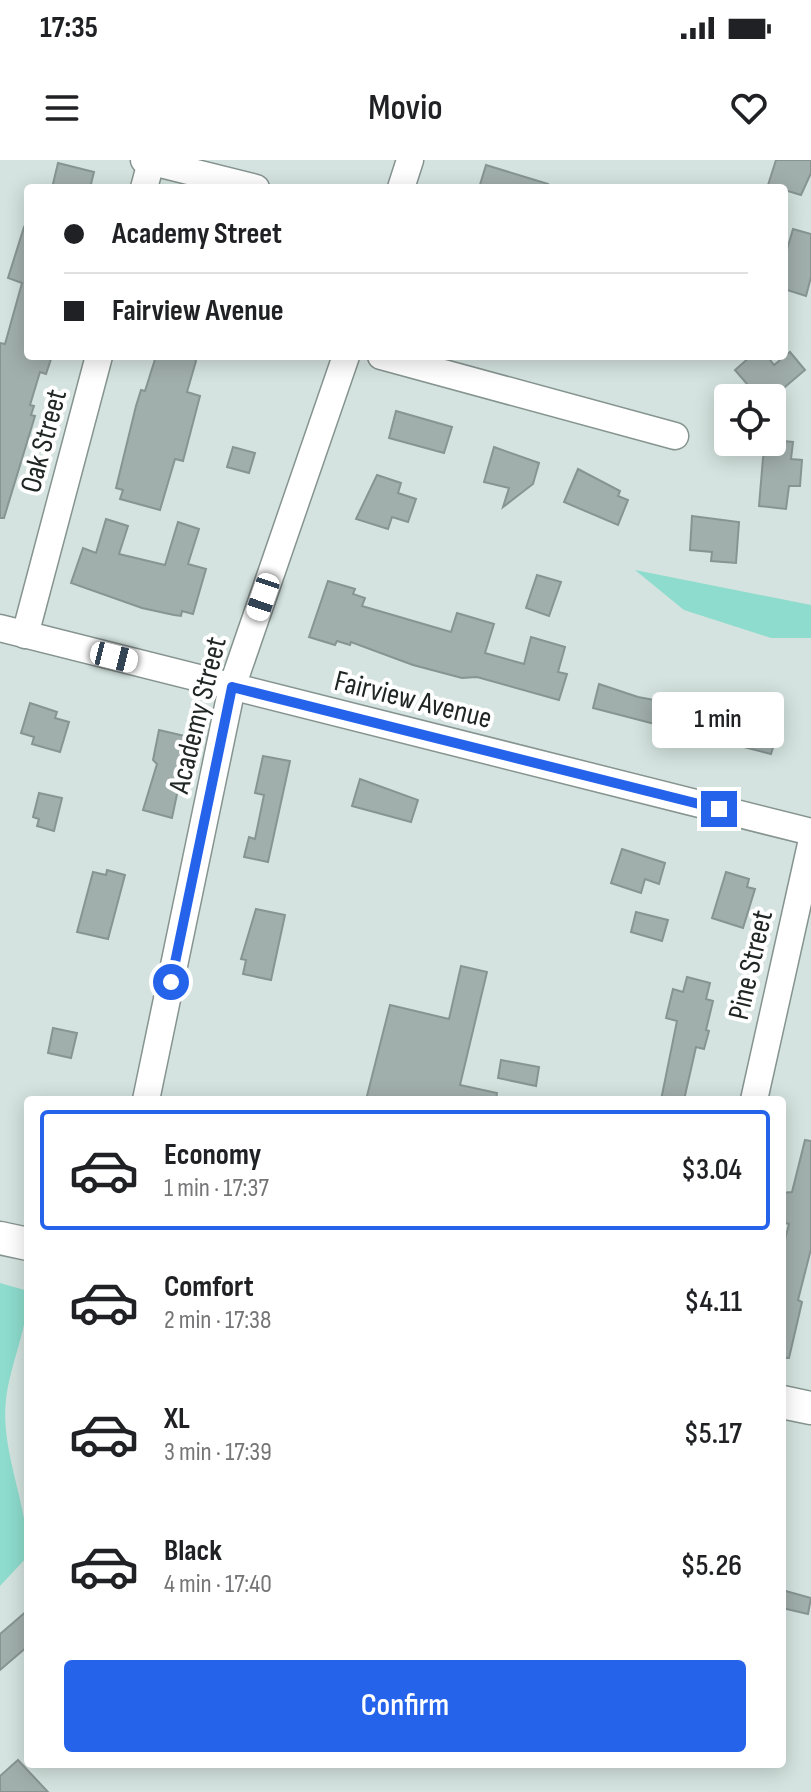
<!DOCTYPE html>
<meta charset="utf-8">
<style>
:root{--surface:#fff;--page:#f6f6f6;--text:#202124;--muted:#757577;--line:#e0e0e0;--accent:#2563eb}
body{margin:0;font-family:"Sofia Sans Condensed",sans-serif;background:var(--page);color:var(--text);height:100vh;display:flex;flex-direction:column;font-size:30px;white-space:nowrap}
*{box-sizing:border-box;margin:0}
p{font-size:26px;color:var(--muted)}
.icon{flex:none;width:44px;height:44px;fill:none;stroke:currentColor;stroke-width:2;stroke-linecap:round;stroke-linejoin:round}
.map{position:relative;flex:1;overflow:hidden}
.panel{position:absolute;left:24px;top:936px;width:762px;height:672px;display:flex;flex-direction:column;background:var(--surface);border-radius:8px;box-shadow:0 4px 20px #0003}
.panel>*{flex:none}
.guide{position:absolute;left:24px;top:24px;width:764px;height:176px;border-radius:8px;box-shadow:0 4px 20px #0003;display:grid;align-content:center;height:176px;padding:0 40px;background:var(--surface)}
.buttons{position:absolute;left:714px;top:224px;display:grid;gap:16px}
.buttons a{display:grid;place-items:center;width:72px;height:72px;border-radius:8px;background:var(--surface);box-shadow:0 4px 20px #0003;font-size:40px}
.end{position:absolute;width:36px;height:36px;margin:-18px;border:10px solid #2563eb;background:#fff;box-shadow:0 0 0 4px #fff}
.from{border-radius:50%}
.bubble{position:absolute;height:56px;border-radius:8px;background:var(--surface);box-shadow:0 4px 20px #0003;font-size:26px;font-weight:600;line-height:56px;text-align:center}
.car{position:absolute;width:24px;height:48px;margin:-24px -12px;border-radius:10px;box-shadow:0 0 6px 2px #0007;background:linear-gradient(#fff 24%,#345 0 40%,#fff 0 76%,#345 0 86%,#fff 0)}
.guide b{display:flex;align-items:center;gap:28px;height:76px;font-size:30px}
.guide b+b{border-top:2px solid var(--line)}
.guide i{width:20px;height:20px;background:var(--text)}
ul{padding:14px 0 0;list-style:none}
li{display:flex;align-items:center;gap:24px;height:120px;margin:0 16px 12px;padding:0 24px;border:4px solid transparent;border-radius:8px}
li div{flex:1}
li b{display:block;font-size:30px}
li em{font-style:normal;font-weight:600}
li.selected{border-color:var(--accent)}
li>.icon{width:72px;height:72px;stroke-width:1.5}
.action{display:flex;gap:16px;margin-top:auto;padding:16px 40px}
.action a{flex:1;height:92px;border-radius:8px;background:var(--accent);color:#fff;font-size:32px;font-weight:600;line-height:92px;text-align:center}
.status{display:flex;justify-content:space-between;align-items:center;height:56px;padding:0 40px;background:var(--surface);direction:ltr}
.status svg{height:22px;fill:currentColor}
header{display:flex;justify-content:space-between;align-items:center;height:104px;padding:0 40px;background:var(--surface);font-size:36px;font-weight:600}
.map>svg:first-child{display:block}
.green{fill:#8ddccd}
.building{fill:#a1afac;stroke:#879592;stroke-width:2}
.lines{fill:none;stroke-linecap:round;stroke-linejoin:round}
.minor-casing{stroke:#869490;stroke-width:29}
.tertiary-casing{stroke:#869490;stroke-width:35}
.minor{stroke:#fff;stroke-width:26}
.tertiary{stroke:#fff;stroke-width:32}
.route{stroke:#2563eb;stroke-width:10}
.labels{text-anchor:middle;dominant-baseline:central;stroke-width:8;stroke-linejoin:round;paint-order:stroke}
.street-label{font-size:30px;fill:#202624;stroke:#fff}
</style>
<div class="status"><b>17:35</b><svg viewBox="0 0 49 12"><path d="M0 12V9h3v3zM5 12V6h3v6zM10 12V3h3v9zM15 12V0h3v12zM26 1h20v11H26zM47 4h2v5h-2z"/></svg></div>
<header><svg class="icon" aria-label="menu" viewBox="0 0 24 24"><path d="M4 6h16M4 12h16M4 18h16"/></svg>Movio<svg class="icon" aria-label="heart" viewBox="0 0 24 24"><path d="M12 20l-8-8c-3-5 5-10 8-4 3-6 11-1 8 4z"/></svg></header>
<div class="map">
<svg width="811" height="1632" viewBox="0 0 811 1632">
<rect width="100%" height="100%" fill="#d4e3df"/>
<g class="green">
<polygon points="635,410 811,445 811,478 771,478 684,450"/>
<path d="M 0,1123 L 28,1131 C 28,1169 11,1201 6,1239 C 0,1291 28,1344 28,1396 L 0,1426 Z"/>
</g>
<g class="building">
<polygon points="776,0 811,0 811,13 801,35 768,25"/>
<polygon points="58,3 94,12 90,28 52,28"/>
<polygon points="486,5 548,24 547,28 479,28"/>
<polygon points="24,67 28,68 28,196 52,196 46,214 40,212 30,245 34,246 31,255 35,256 4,358 0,358 0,183 5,184 22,123 8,118"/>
<polygon points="793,69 811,74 811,117 806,136 784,129 784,100"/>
<polygon points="790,192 805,210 772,238 759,238 735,210 751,196 767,196 774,205"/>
<polygon points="156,196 194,196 196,201 187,232 200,236 183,301 175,299 160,350 120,339 123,330 116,328 136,246 141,230 145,231"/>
<polygon points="396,251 452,267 444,293 389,278"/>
<polygon points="772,280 793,282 791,299 802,300 800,326 789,326 786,349 759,346 763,298 767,282"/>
<polygon points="233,287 255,293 249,313 227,307"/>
<polygon points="494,287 539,303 533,324 503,347 509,328 484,322"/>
<polygon points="578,309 620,331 618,336 628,340 618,365 564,342"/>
<polygon points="377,315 401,323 398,333 416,339 408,362 392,357 388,369 356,359"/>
<polygon points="692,356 739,362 736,403 711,401 712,392 690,390"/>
<polygon points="106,359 128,366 119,394 165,405 178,362 199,369 188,404 206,409 193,454 182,451 181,456 174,455 142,448 71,423 83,388 96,393"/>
<polygon points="537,415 561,422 549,456 526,448"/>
<polygon points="328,421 355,429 353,434 365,438 362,446 451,472 457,453 494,464 485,493 524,504 531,477 565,487 558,512 567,514 559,540 477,517 462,518 413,505 351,482 350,485 337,481 335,485 309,477"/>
<polygon points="599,524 638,537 734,555 779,568 771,594 593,548"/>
<polygon points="30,543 57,552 55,558 69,562 60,592 32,584 34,577 21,573"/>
<polygon points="159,570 189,577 172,658 143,650 157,604 153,600"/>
<polygon points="263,596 290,601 268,702 244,697 249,677 255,679 264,635 255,633"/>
<polygon points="360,619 418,640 411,662 352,646"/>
<polygon points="39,633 62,638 54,671 37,666 39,659 33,657"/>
<polygon points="622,689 665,703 659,724 645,719 641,733 611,723"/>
<polygon points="107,710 125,715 108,779 77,772 93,712 106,715"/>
<polygon points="726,712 749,719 747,727 755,729 743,768 712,758"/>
<polygon points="256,749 285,755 271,820 243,814 246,800 241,799"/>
<polygon points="636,752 668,760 662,781 631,772"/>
<polygon points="461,806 487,812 460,925 497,933 496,940 366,940 390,845 449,859"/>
<polygon points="687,817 710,823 706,839 713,841 706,870 709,871 704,889 696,887 684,940 661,940 677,861 666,858 673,829 683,832"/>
<polygon points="53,868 77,873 71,898 48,893"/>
<polygon points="501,900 539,907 536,926 498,918"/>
<polygon points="805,980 811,981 811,1089 798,1140 802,1142 789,1198 782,1198 782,1091 789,1064 782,1062 782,1033 792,1032"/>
<polygon points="782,1430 811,1438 808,1454 782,1448"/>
<polygon points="28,1450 28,1486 0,1510 0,1474"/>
<polygon points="18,1600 48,1632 0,1632 0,1616"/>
</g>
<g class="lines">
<g class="minor-casing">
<g id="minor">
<polyline points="144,0 256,28"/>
<polyline points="144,28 151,2"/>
<polyline points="401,28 410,0"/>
<polyline points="381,196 675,276"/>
<polyline points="0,468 811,672"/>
<polyline points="25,475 99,196"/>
<polyline points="146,940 232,527 346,196"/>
<polyline points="754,940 811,684"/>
</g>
</g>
<g class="tertiary-casing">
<g id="tertiary">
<polyline points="0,1078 28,1084"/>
<polyline points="782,1242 811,1248"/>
</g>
</g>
<use href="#minor" class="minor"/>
<use href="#tertiary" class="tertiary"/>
</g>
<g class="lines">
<polyline class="route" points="171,822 232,527 719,649"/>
</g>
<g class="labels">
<g class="street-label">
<text transform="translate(44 281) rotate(-75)">Oak Street</text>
<text transform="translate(413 540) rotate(14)">Fairview Avenue</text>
<text transform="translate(198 555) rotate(-76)">Academy Street</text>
<text transform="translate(751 805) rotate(-77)">Pine Street</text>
</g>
</g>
</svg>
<div class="buttons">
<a><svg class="icon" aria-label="locate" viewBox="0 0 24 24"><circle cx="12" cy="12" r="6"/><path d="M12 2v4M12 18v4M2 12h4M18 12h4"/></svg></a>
</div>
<i class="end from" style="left:171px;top:822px"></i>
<i class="end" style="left:719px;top:649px"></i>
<div class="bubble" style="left:652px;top:532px;width:132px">1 min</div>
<i class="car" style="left:263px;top:437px;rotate:199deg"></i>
<i class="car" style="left:114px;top:497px;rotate:104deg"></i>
<div class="guide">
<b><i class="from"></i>Academy Street</b>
<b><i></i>Fairview Avenue</b>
</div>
<section class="panel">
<ul>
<li class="selected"><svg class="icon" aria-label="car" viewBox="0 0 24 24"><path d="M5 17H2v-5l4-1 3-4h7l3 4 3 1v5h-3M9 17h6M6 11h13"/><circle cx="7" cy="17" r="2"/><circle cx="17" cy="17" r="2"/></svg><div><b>Economy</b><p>1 min · 17:37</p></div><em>$3.04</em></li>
<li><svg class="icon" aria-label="car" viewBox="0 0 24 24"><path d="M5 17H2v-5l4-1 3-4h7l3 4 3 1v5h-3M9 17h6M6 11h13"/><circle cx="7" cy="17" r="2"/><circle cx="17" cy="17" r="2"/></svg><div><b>Comfort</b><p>2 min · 17:38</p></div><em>$4.11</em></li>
<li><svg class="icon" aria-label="car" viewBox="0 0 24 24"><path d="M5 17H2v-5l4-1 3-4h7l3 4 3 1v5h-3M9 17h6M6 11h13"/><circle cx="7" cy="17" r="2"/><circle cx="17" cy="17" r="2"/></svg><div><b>XL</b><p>3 min · 17:39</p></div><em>$5.17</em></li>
<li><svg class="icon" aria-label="car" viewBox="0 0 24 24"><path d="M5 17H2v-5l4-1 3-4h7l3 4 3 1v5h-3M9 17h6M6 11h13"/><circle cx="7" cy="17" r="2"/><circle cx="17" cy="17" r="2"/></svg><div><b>Black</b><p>4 min · 17:40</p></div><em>$5.26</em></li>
</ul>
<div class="action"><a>Confirm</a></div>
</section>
</div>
